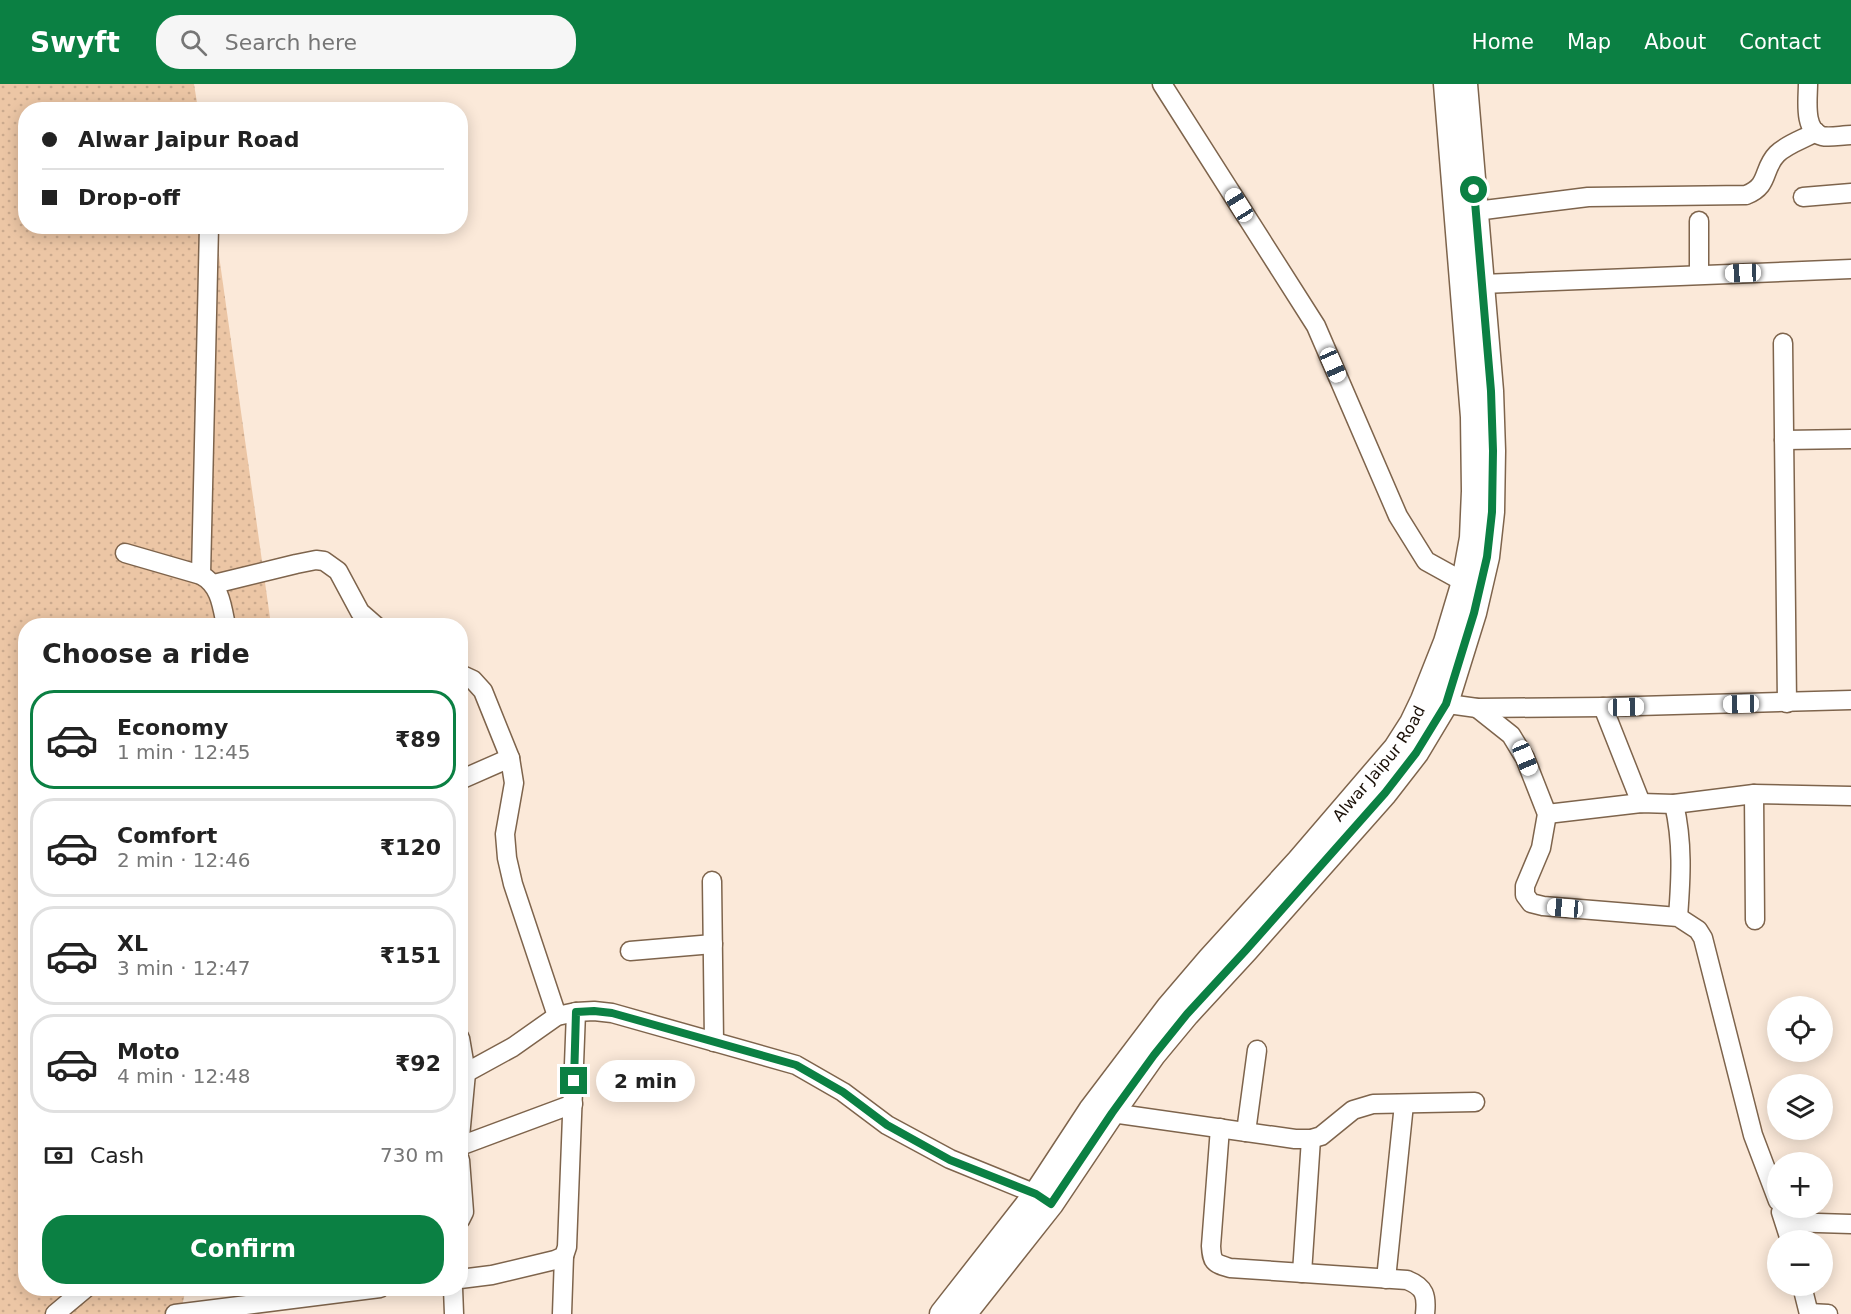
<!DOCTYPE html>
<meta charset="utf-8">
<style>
:root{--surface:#fff;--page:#f6f6f6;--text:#222;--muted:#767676;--line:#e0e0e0;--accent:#0b8043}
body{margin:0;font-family:"DejaVu Sans",sans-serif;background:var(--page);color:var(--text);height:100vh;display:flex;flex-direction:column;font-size:22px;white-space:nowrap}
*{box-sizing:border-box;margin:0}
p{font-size:20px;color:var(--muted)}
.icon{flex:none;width:33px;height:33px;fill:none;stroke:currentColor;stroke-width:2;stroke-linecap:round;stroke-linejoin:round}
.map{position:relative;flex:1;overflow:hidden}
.side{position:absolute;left:18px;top:534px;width:450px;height:678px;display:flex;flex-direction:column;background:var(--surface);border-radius:24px;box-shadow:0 3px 15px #0003}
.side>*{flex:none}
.guide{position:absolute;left:18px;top:18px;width:450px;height:132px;border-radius:24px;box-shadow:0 3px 15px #0003;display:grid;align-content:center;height:132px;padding:0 24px;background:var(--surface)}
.tools{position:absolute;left:1767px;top:912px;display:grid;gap:12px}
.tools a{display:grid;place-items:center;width:66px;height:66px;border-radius:50%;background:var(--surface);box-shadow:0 3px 15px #0003;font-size:30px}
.end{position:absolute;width:27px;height:27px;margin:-14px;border:8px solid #0b8043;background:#fff;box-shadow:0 0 0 3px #fff}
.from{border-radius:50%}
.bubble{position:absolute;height:42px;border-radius:21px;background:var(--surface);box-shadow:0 3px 15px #0003;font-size:20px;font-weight:600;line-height:42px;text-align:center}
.car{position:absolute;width:18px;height:36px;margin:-18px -9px;border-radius:8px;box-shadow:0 0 4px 2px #0007;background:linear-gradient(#fff 24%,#345 0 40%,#fff 0 76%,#345 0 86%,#fff 0)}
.guide b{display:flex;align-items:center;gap:21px;height:57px;font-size:22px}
.guide b+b{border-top:2px solid var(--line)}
.guide i{width:15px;height:15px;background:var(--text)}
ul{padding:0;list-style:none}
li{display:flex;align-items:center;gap:18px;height:99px;margin:0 12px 9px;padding:0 12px;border:3px solid var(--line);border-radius:24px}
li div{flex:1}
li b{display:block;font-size:22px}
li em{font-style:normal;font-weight:600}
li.selected{border-color:var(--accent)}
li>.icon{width:54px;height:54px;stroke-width:1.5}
h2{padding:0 24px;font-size:27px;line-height:72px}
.pay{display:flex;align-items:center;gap:15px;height:66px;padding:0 24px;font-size:22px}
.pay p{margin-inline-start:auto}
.button{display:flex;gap:12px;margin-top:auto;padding:12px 24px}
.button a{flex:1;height:69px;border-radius:24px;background:var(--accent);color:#fff;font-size:24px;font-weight:600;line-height:69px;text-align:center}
header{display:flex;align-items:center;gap:36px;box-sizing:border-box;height:84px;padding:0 30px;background:var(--accent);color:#fff}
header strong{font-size:28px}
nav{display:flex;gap:33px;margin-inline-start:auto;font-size:21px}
.search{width:420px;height:54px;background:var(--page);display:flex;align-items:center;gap:15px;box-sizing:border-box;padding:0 21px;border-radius:24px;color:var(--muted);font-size:22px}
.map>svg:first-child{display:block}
.grass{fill:url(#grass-dots)}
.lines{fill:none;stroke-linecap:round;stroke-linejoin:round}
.street-casing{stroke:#7e644c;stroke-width:21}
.secondary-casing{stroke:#7e644c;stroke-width:27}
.street{stroke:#fff;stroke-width:18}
.secondary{stroke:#fff;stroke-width:24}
.route{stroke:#0b8043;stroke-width:8}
.labels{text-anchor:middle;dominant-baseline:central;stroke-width:4.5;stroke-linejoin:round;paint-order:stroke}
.street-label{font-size:16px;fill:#190f06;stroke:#fff}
</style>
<header>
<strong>Swyft</strong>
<div class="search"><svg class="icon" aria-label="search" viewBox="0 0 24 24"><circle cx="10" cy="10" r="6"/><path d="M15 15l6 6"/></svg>Search here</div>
<nav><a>Home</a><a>Map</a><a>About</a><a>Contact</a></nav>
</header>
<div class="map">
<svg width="1851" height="1230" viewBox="0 0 1851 1230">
<defs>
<pattern id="grass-dots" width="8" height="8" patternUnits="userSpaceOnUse" patternTransform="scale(1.5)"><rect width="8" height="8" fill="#ecc6a5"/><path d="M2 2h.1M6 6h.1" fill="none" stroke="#caa98d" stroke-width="1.8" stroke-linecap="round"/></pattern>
</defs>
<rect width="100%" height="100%" fill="#fbe9d9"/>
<polygon class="grass" points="0,0 194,0 198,25 26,26 26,142 215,143 271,541 26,542 26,1204 186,1205 180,1230 0,1230"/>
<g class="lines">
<g class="street-casing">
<g id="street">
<polyline points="1162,0 1316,242 1398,432 1426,477 1464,498"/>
<path d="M 1808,0 C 1808,15 1803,46 1822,52 C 1830,54 1842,51 1851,51"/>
<polyline points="1803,113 1851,109"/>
<path d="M 1476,127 L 1588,113 L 1746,111 C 1770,102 1762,85 1777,70 C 1787,60 1804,55 1816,48"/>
<polyline points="1699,137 1699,190"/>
<polyline points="1482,200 1851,185"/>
<polyline points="1783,259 1787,619"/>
<polyline points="1784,356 1851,355"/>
<path d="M 125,469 L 201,491 C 220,501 222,521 226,542"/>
<polyline points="201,491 209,142"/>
<polyline points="214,500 296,480 316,476 324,477 338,487 360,528 376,542"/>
<polyline points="460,590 473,596 483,607 510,674 514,699 505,750 507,774 513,800 557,932"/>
<polyline points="1434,618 1477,624 1603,623 1851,616"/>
<polyline points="1603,623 1641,719"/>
<polyline points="1477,624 1511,651 1525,674 1547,730 1541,764 1525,802 1525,811 1531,819 1543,822 1678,833 1698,846 1703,854 1753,1051 1778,1117"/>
<polyline points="460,696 510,674"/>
<polyline points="1754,710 1755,836"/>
<path d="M 1674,720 C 1683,758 1681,794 1678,833"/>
<polyline points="1547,730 1641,719 1674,720 1754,710 1851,712"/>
<polyline points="712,797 714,958"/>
<polyline points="630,867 713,860"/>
<polyline points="460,954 466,989 460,1053"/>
<polyline points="460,992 513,963 557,932 576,928 594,927 612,929 796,981 843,1008 887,1041 950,1075 1036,1110 1044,1116"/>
<polyline points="1112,1029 1295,1055 1311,1055 1321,1052 1353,1026 1373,1020 1475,1018"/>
<path d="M 1220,1044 L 1211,1162 C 1212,1179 1214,1179 1230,1184 L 1407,1196 C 1425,1203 1427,1212 1425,1230"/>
<polyline points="1246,1048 1257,966"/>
<polyline points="460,1062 573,1020"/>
<polyline points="460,1076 464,1128 460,1136"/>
<polyline points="1781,1128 1790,1156"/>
<polyline points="1785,1138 1851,1140"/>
<polyline points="1302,1189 1311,1055"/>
<polyline points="460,1195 492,1191 555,1176 564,1172 567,1163 576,928"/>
<polyline points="1386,1195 1404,1020"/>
<polyline points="1802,1202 1809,1230"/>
<polyline points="453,1204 454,1230"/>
<polyline points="1809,1229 1828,1230"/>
<polyline points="55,1230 86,1204"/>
<polyline points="175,1230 380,1204"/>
<polyline points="562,1230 564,1172"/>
</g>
</g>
<g class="secondary-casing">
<g id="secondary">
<path id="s1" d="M 942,1230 L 1036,1110 L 1091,1026 L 1169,923 L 1210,875 L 1299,777 L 1396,664 L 1412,639 L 1423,616 L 1446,558 L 1464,498 L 1472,454 L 1474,407 L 1473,333 L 1446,0"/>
<polyline points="964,1230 1051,1120 1112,1029 1153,971 1187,930 1246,866 1385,709 1416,669 1446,619 1474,529 1487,473 1492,428 1493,367 1491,307 1465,0"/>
</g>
</g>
<use href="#street" class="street"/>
<use href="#secondary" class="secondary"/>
</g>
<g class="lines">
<polyline class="route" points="574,997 576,928 594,927 612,929 796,981 843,1008 887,1041 950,1076 1036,1110 1051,1120 1112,1029 1154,971 1187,930 1246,866 1385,709 1416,669 1446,620 1474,529 1487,473 1492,428 1493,367 1491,307 1474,106"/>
</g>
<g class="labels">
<g class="street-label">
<text stroke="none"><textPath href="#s1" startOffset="704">Alwar Jaipur Road</textPath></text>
</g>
</g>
</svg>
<div class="tools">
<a><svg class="icon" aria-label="locate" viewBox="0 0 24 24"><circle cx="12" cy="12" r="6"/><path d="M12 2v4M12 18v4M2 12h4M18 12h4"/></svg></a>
<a><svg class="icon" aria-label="layers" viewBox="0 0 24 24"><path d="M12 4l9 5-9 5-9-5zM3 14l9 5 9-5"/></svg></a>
<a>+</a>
<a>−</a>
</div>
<i class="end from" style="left:1474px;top:106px"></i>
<i class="end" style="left:574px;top:997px"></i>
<div class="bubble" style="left:596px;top:976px;width:99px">2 min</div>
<i class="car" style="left:1239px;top:121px;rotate:328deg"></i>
<i class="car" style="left:1743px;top:189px;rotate:268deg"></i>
<i class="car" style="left:1333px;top:281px;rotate:156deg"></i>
<i class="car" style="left:1741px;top:620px;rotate:269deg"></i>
<i class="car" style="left:1626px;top:623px;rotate:89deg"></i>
<i class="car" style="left:1525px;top:674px;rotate:158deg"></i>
<i class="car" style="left:1565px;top:824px;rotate:275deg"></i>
<div class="guide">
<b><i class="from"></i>Alwar Jaipur Road</b>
<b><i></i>Drop-off</b>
</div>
<section class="side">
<h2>Choose a ride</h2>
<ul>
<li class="selected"><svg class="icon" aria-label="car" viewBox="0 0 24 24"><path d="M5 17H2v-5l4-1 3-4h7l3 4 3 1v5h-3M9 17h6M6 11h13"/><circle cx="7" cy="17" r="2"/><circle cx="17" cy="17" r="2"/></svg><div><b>Economy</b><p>1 min · 12:45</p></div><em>₹89</em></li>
<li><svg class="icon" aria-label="car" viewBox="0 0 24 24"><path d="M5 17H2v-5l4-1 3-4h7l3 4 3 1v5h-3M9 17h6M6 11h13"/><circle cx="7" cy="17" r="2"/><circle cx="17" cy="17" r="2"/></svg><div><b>Comfort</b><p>2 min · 12:46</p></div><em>₹120</em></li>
<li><svg class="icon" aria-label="car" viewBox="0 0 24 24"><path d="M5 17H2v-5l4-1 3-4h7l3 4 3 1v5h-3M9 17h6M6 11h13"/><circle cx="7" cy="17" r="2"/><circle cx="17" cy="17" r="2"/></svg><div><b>XL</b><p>3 min · 12:47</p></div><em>₹151</em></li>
<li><svg class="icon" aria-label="car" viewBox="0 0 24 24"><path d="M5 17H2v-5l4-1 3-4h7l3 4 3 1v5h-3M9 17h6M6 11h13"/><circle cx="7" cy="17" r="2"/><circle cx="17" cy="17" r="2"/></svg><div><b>Moto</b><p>4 min · 12:48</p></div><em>₹92</em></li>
</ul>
<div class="pay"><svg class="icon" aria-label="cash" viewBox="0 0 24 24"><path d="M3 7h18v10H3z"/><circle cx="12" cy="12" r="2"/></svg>Cash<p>730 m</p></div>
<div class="button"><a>Confirm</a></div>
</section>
</div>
